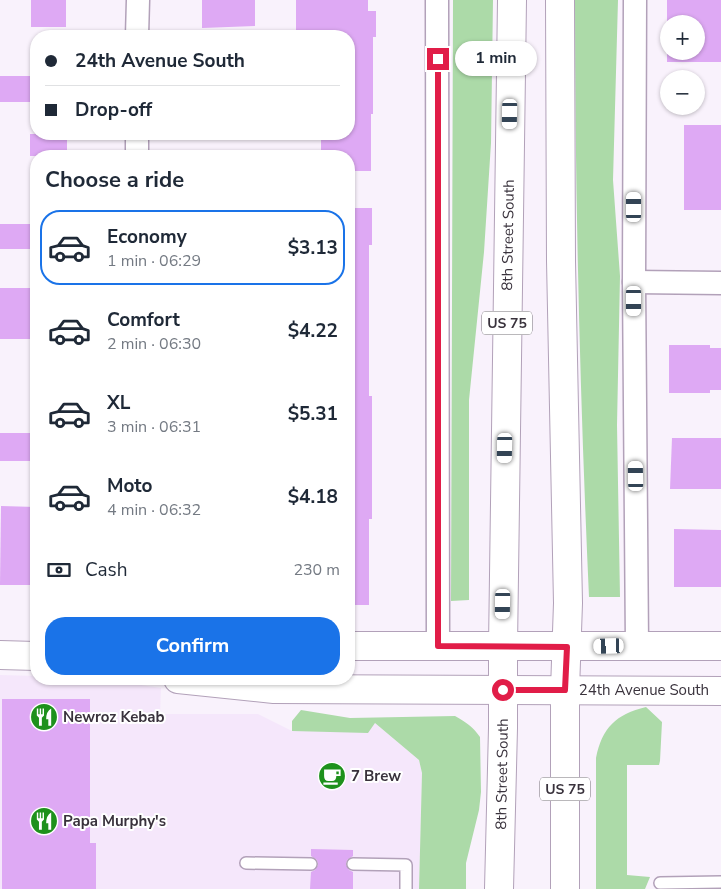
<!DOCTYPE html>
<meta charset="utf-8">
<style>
:root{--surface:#fff;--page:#f2f2f3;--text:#1f2937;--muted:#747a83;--line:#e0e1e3;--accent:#1a73e8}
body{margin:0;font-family:"Nunito Sans",sans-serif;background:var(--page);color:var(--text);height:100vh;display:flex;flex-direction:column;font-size:19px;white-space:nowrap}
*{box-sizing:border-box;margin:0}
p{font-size:16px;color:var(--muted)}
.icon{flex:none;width:28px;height:28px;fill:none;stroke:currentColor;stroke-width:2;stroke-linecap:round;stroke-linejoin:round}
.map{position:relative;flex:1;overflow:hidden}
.sheet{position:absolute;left:30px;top:150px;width:325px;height:535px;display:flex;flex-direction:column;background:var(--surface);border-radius:20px;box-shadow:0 1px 4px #0004}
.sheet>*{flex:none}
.guide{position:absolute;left:30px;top:30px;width:325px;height:110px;border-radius:20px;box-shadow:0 1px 4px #0004;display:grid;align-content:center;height:110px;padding:0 15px;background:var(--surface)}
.controls{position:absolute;left:660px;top:15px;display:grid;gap:10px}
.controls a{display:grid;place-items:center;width:45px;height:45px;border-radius:50%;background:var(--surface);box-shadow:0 1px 4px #0004;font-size:25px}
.end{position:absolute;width:22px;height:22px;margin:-11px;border:6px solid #e11d48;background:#fff;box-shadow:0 0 0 2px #fff}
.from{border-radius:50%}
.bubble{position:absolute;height:35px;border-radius:18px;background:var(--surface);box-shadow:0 1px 4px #0004;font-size:16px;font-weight:700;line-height:35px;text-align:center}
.car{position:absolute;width:15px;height:30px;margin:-15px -8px;border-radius:6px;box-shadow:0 0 4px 1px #0007;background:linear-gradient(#fff 24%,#345 0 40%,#fff 0 76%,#345 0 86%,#fff 0)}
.guide b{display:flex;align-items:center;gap:18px;height:48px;font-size:19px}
.guide b+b{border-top:1px solid var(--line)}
.guide i{width:12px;height:12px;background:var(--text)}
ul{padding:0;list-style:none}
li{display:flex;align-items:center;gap:15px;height:75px;margin:0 10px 8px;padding:0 5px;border:2px solid transparent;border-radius:20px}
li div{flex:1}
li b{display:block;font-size:19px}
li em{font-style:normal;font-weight:700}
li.active{border-color:var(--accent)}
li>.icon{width:45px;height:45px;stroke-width:1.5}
h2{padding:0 15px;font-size:22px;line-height:60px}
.pay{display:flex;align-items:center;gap:12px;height:55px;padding:0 15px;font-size:19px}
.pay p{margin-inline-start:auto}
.cta{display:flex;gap:10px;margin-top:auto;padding:10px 15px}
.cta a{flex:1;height:58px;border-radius:20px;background:var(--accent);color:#fff;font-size:20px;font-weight:700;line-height:58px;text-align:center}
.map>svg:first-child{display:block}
.built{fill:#f5e7fb}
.green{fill:#acdaa8}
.building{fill:#dea9f4;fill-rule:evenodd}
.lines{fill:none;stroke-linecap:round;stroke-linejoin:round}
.lane-casing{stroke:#b2a1b9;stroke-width:14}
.street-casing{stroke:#b2a1b9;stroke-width:25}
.secondary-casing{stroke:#b2a1b9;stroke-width:30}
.primary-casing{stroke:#b2a1b9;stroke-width:30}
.lane{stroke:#fff;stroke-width:11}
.street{stroke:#fff;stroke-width:22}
.secondary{stroke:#fff;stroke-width:28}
.primary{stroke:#fff;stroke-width:28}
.route{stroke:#e11d48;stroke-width:6}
.labels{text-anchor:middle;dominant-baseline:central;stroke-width:4;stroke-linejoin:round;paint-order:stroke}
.shield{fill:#fff;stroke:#747076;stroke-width:1}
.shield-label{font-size:14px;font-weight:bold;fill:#39323c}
.street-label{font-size:15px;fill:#39323c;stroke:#fff}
.poi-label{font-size:15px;font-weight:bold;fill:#39323c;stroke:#fff;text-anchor:start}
</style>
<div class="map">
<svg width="721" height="889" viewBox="0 0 721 889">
<rect width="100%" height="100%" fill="#f9f2fc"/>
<polygon class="built" points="0,675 36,676 36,679 101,679 161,688 160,714 258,714 292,731 375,723 419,760 422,773 419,889 0,889"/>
<g class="green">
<polygon points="453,0 493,0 491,143 484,252 469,400 469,600 451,601"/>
<path d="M 575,0 L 618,0 L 613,180 L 620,276 L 617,425 L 620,597 L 589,597 C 580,398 575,199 575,0 Z"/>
<path d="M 646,707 L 662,722 L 660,761 L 659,765 L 627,765 L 627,875 L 650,877 L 645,889 L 596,889 L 596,758 C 602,728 616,714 646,707 Z"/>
<path d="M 301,710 L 350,718 L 455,716 C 466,722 473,727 480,737 L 481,792 L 479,810 L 466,863 L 466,889 L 419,889 L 422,773 L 419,760 L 375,723 L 368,733 L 292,731 L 292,721 Z"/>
</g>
<g class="building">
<rect x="31" y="0" width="35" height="27"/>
<polygon points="202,0 255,0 255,26 202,28"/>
<polygon points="296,0 368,0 368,11 376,11 376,37 373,37 373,114 371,114 371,171 349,171 349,156 321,156 321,134 349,134 349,36 296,36"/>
<path d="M 667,0 L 721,0 L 721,62 L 667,62 ZM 669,24 L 696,24 L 696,51 L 669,51 Z"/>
<rect x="0" y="76" width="36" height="26"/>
<rect x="684" y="125" width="37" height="85"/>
<rect x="30" y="134" width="37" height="22"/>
<polygon points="349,208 372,208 372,245 369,245 369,396 372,396 372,519 369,519 369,605 349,605"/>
<rect x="0" y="224" width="36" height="25"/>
<rect x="0" y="288" width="36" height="51"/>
<polygon points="669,345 710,345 710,348 721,348 721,390 710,390 710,393 669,393"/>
<rect x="0" y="433" width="36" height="28"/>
<polygon points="672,438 721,438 721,489 670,489"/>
<polygon points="1,506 36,507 36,585 0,585"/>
<polygon points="674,529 721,530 721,587 674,587"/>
<polygon points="2,699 90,699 90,843 96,843 96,889 2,889"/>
<polygon points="311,849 353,850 353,856 347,860 346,864 349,870 353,872 353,889 310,889 311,872 315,870 318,865 317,860 311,856"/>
</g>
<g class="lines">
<g class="lane-casing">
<g id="lane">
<polyline points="246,863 311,864"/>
<polyline points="353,864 406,865 406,889"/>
<polyline points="660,883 721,882"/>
</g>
</g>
<g class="street-casing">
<g id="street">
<polyline points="437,0 438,646"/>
<polyline points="635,0 634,282 637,645"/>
<polyline points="137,36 138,0"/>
<polyline points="137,156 137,134"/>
<polyline points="634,282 721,283"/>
</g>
</g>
<g class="secondary-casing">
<g id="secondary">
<polyline points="349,646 721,646"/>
<polyline points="0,655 36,656"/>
<polyline points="178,679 274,689 721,691"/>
</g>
</g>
<g class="primary-casing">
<g id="primary">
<polyline points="560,0 561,261 568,603 565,690 565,889"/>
<polyline points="499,889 503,728 503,647 512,0"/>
</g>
</g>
<use href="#lane" class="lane"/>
<use href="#street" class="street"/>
<use href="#secondary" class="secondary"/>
<use href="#primary" class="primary"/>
</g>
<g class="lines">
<polyline class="route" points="438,59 438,646 567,647 565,690 503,690"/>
</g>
<defs>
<g id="restaurant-disc" transform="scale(1.4375)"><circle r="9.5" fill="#1e911c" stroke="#fff"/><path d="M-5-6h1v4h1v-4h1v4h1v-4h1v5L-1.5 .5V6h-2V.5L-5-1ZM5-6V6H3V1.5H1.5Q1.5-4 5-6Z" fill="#fff"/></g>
<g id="cafe-disc" transform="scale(1.4375)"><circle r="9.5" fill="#1e911c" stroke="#fff"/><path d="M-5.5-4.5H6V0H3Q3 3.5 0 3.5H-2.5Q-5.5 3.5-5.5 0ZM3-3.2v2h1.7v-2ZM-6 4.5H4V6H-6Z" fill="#fff"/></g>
</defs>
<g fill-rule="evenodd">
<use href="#restaurant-disc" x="44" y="717"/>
<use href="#cafe-disc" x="332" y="776"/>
<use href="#restaurant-disc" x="44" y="821"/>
</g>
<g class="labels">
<g class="shield">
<rect x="482" y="311.5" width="50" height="23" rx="4"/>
<rect x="540" y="777.5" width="50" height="23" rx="4"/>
</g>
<g class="shield-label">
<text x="507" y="323">US 75</text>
<text x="565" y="789">US 75</text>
</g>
<g class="street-label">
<text transform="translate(508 235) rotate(-89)">8th Street South</text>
<text x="644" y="690">24th Avenue South</text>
<text transform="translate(502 774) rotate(-89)">8th Street South</text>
</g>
<g class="poi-label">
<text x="63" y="717">Newroz Kebab</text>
<text x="351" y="776">7 Brew</text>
<text x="63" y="821">Papa Murphy's</text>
</g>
</g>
</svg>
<div class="controls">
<a>+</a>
<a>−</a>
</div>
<i class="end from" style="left:503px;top:690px"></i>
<i class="end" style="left:438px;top:59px"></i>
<div class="bubble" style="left:455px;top:41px;width:82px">1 min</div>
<i class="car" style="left:510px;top:114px;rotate:181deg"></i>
<i class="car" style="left:634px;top:207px;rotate:0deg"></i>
<i class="car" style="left:634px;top:301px;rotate:180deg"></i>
<i class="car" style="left:505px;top:448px;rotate:181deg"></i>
<i class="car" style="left:636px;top:476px;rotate:359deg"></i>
<i class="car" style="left:503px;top:604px;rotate:181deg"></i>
<i class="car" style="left:609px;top:646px;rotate:268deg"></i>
<div class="guide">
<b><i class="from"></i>24th Avenue South</b>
<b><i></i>Drop-off</b>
</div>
<section class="sheet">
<h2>Choose a ride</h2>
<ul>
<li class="active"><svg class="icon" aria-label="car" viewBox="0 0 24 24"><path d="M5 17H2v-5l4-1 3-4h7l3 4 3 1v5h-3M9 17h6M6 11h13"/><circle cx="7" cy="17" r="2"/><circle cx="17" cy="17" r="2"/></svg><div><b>Economy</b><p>1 min · 06:29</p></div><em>$3.13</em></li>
<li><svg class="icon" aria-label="car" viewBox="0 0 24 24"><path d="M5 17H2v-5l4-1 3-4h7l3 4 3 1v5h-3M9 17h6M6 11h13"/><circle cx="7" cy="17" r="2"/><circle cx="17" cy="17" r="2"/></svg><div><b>Comfort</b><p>2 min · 06:30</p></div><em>$4.22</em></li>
<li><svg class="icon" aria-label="car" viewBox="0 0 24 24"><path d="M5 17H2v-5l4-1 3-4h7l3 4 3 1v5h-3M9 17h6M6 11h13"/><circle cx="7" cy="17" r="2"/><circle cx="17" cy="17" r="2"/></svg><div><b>XL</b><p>3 min · 06:31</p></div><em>$5.31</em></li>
<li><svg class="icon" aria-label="car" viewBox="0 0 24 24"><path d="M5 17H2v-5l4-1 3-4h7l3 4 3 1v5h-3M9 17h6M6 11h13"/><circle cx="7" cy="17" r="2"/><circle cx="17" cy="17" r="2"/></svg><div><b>Moto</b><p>4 min · 06:32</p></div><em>$4.18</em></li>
</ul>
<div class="pay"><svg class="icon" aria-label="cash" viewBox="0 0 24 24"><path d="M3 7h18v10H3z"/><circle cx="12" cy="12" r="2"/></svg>Cash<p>230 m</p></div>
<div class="cta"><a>Confirm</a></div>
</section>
</div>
